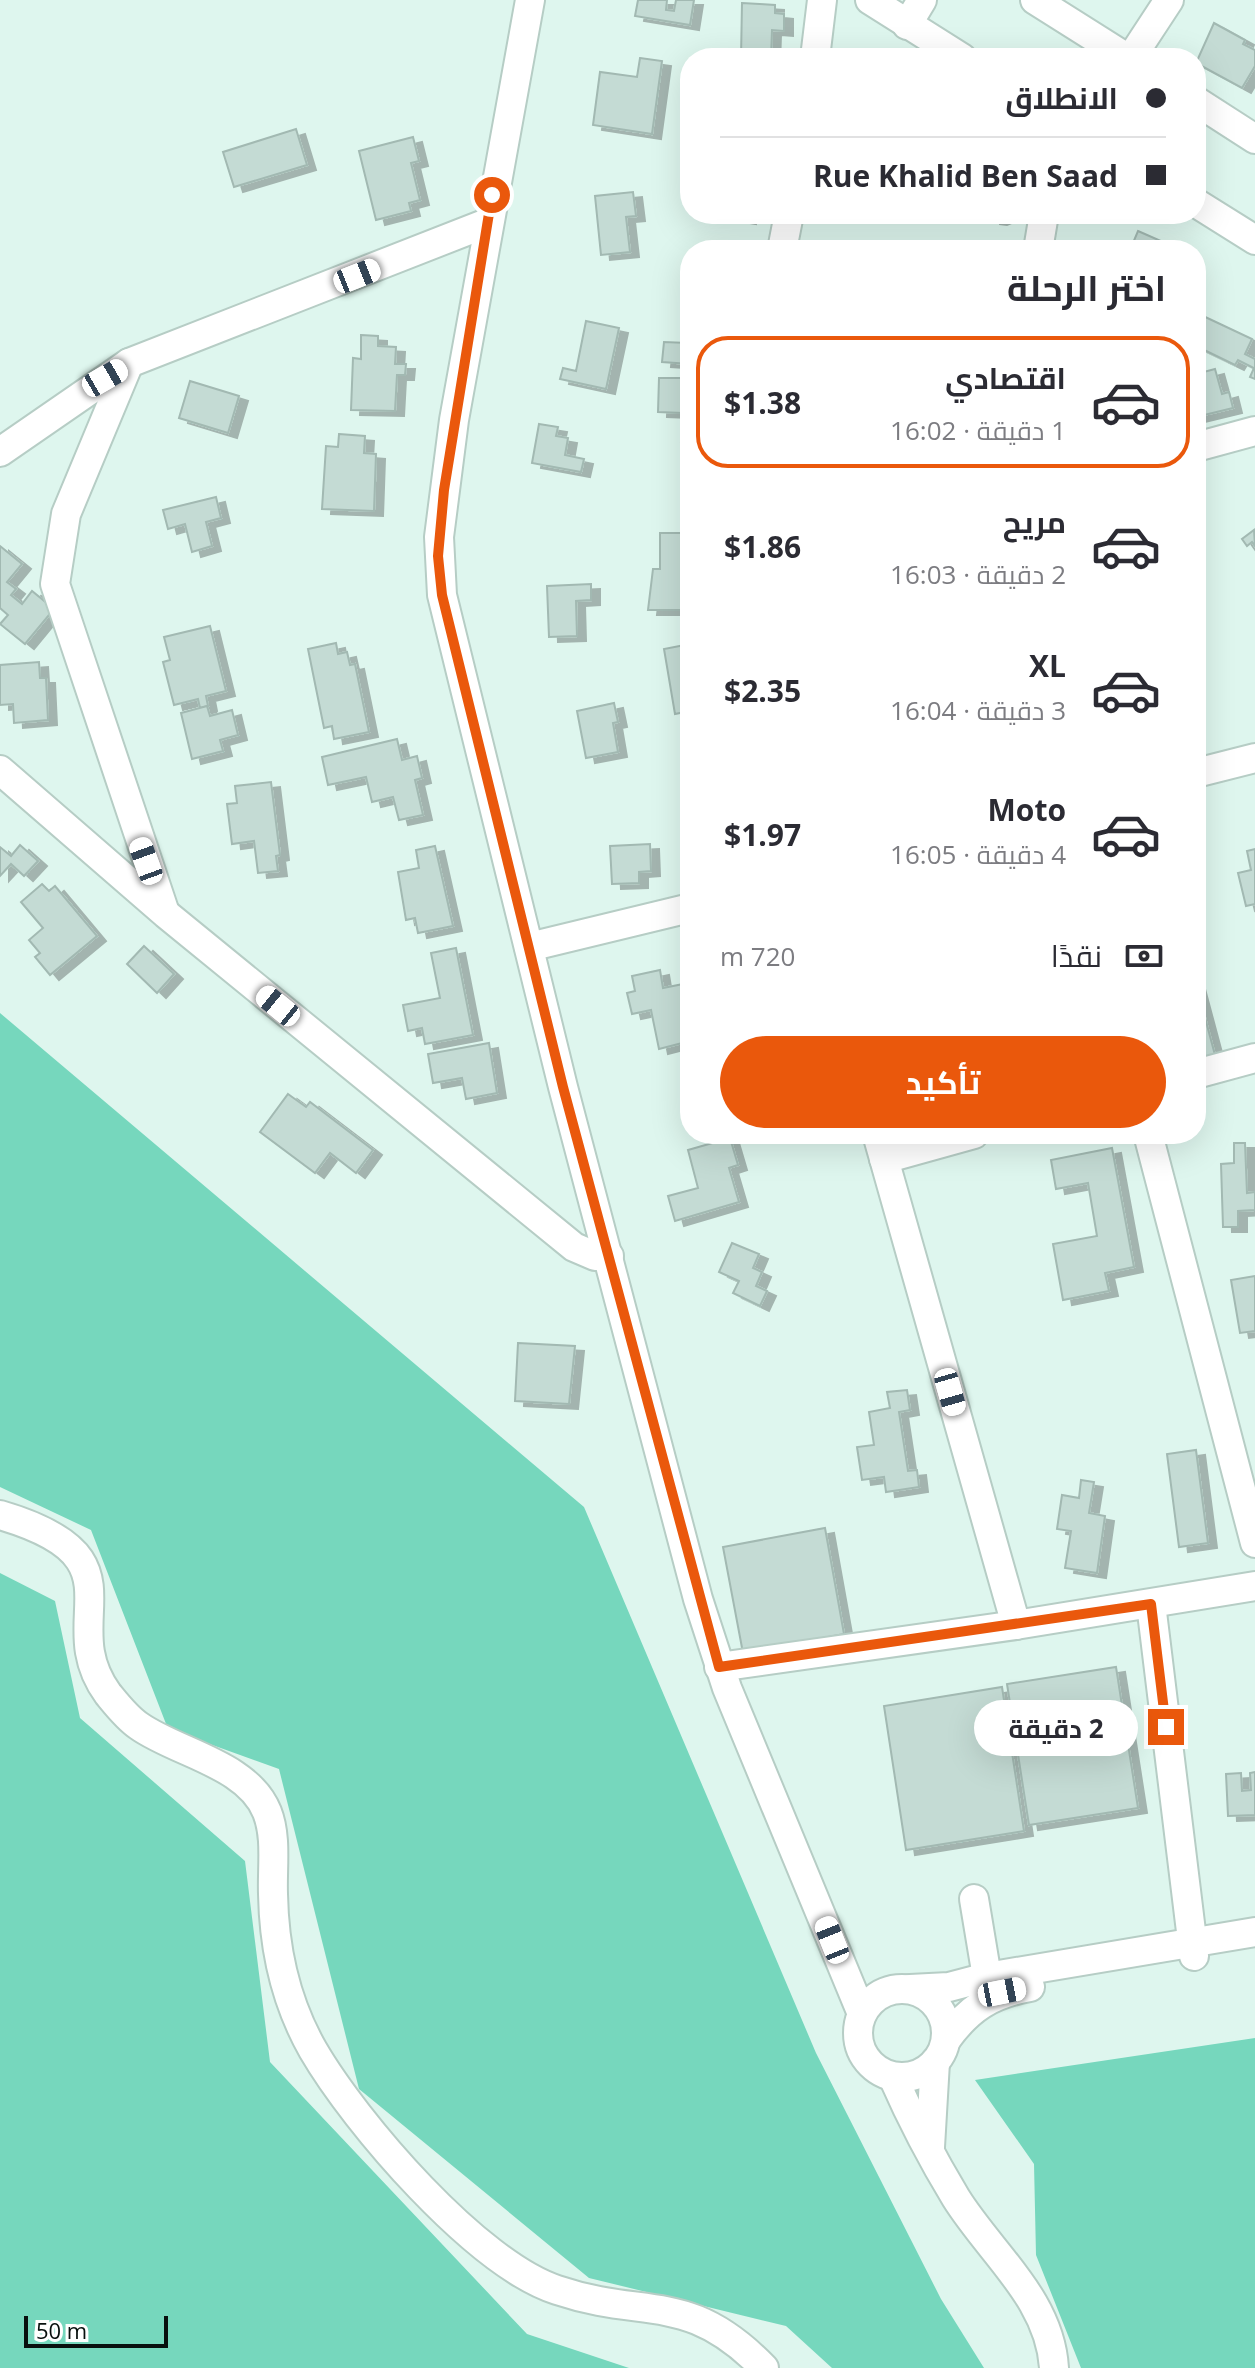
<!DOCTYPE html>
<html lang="ar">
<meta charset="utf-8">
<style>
:root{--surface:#fff;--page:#f7f7f7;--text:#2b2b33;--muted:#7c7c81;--line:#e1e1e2;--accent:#ea580c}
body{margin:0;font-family:"Open Sans",Cairo,sans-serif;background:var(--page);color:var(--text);direction:rtl;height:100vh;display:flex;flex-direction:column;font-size:30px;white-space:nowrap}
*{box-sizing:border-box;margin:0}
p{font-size:26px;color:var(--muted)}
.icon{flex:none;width:44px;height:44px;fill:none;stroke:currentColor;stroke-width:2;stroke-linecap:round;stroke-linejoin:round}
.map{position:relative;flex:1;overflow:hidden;direction:ltr}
.panel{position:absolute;left:680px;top:240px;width:526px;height:904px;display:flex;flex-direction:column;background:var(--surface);border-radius:32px;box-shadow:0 8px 32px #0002;direction:rtl}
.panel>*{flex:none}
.guide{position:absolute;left:680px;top:48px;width:526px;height:176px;border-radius:32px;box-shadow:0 8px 32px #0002;direction:rtl;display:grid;align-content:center;height:176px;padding:0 40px;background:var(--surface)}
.scale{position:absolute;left:24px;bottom:20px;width:144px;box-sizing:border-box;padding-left:8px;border:4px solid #08100e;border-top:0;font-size:22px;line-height:28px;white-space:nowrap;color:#08100e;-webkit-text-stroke:6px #fff;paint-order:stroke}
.end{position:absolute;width:36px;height:36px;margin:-18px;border:10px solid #ea580c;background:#fff;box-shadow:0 0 0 4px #fff}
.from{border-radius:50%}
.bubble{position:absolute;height:56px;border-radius:28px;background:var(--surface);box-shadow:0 8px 32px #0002;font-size:26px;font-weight:700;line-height:56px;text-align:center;direction:rtl}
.car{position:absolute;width:24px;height:48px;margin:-24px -12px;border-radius:10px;box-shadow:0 0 6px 2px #0007;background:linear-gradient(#fff 24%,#345 0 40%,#fff 0 76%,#345 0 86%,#fff 0)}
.guide b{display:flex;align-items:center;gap:28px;height:76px;font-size:30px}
.guide b+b{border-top:2px solid var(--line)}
.guide i{width:20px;height:20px;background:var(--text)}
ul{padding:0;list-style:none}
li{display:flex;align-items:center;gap:24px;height:132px;margin:0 16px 12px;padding:0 24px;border:4px solid transparent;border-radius:32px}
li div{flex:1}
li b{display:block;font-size:30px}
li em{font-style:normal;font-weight:700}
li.current{border-color:var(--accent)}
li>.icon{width:72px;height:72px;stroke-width:1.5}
h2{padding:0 40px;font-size:36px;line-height:96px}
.pay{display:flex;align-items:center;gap:20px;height:88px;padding:0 40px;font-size:30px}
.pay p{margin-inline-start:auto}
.primary-button{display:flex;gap:16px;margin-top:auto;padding:16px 40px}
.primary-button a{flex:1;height:92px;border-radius:48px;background:var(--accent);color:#fff;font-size:32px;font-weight:700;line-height:92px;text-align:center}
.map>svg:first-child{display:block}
.green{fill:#76d7bd}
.building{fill:#c4dbd4;stroke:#a2b9b2;stroke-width:2;filter:url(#shadow)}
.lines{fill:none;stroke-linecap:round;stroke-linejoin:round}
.minor-casing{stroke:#b6cdc5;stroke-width:32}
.minor{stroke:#fff;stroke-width:28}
.route{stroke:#ea580c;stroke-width:10}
</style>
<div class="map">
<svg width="1255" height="2368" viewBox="0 0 1255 2368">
<defs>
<filter id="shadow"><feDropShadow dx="9" dy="5" stdDeviation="0" flood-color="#0004"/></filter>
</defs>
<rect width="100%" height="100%" fill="#def6ee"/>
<g class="green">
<polygon points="0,1013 584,1507 816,2053 941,2299 984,2368 832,2368 786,2326 589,2278 359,2089 279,1769 168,1729 91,1530 0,1487"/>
<polygon points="0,1573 55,1601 80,1718 245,1861 270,2062 527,2334 629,2368 0,2368"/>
<polygon points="1255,2038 1255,2368 1081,2368 1036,2255 1034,2164 975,2080"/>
</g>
<g class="building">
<polygon points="638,0 667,0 666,10 674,11 676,0 694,0 690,25 635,16"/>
<polygon points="742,3 775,5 775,13 784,14 784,31 772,30 771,58 741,58"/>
<polygon points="1214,23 1245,40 1243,44 1255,50 1255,66 1242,88 1196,63"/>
<polygon points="640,58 662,61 652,134 593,125 600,72 637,77"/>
<polygon points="296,129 307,165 234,187 223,152"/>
<polygon points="413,137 419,161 411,163 420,200 409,203 411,211 376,220 359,151"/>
<polygon points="633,192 636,216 626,217 630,252 601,255 595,196"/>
<polygon points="718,214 748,214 747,219"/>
<polygon points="990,214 1012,214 998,220 991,219"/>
<polygon points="1138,231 1170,245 1168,250 1130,250"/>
<polygon points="1201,315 1252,339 1245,354 1255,359 1255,379 1250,377 1254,368 1238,360 1235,365 1196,346 1196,325"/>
<polygon points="689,316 690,364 662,362 664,342 688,343"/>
<polygon points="586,321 619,328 606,389 560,379 563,368 576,371"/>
<polygon points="361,335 378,336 378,346 396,347 395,364 406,364 405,375 397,375 395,411 351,410 353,358 361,359"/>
<polygon points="1215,369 1222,394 1229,392 1233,408 1196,417 1196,374"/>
<polygon points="659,378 690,378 690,442 681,442 682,413 658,412"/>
<polygon points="190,381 239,396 228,433 179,418"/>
<polygon points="539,424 558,427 556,436 568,438 565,455 584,459 581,472 532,463"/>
<polygon points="339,434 365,436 364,453 376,454 374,511 322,509 326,446 338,447"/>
<polygon points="216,497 221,518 206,522 212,546 192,552 185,524 168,529 163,510"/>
<polygon points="1254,530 1255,546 1252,542 1247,546 1242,539"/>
<polygon points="660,533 690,533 689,610 648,610 653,569 660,569"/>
<polygon points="0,546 22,564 7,582 16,589 11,595 22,604 32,591 54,609 25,644 0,624 8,615 0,608"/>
<polygon points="591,584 591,600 576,601 577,636 549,637 547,586"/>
<polygon points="210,626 226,691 206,696 208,706 200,708 198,699 174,705 163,662 170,660 164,637"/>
<polygon points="336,643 338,654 347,652 350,665 355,664 369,732 334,739 332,726 324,728 308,649"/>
<polygon points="690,644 690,727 688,728 685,712 675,714 664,649"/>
<polygon points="39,662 40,678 46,678 48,720 14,723 13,704 0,705 0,665"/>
<polygon points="614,703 618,722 613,723 618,752 586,758 577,711"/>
<polygon points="207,706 210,716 232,710 238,735 220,740 223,751 192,759 181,713"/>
<polygon points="397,739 402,760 417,756 422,778 415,780 423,815 399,820 393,797 372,802 366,777 328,785 322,757"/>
<polygon points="271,782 280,855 276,856 278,871 258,873 254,841 232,844 227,804 237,803 235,786"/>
<polygon points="650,844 651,871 639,872 639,883 612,884 610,846"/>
<polygon points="20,845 38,861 24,876 11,864 0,876 0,847 11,856"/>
<polygon points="435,846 453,926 418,933 415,918 406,920 398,872 419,868 416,850"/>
<polygon points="1255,849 1255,904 1246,906 1238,873 1251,870 1247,851"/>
<polygon points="42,884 49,891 55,886 97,936 50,975 35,957 40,953 29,940 43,928 21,902"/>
<polygon points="144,946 174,974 157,993 127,964"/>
<polygon points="456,948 473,1035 425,1044 422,1028 408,1031 403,1005 440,998 431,953"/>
<polygon points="660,970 663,988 688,983 690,1041 659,1049 651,1010 632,1014 627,993 635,991 632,976"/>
<polygon points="1196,984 1215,1055 1196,1060"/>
<polygon points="489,1043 497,1093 466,1099 462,1078 433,1083 428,1054"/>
<polygon points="288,1094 306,1107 310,1102 373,1150 356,1173 330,1153 315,1173 260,1132"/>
<polygon points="730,1138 738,1165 729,1168 739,1202 675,1221 668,1196 698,1188 688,1150"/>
<polygon points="1234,1143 1245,1143 1247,1193 1255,1192 1255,1210 1238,1211 1238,1227 1223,1227 1221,1164 1234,1163"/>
<polygon points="1112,1148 1134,1267 1105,1273 1109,1291 1063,1300 1053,1244 1097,1236 1088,1183 1056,1189 1051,1160"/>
<polygon points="732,1243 759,1254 753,1268 762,1272 756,1286 767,1291 760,1306 733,1293 739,1281 719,1272"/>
<polygon points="1255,1276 1255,1331 1240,1333 1231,1280"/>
<polygon points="518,1343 575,1346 569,1404 515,1401"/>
<polygon points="907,1390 910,1410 899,1412 908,1471 917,1470 919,1487 886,1492 884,1477 862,1480 857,1447 874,1445 869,1412 890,1408 887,1392"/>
<polygon points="1196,1450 1208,1543 1179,1547 1167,1454"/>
<polygon points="1081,1480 1094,1482 1089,1513 1105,1516 1097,1573 1065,1568 1071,1531 1057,1529 1062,1495 1079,1498"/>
<polygon points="825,1528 844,1634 743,1653 723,1547"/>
<polygon points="1116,1667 1138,1808 1029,1825 1007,1684"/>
<polygon points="1002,1687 1024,1831 906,1850 884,1706"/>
<polygon points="1255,1772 1255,1815 1228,1816 1226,1774 1241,1773 1242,1791 1251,1790 1250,1773"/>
</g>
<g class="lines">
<g class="minor-casing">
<g id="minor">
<polyline points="530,0 454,420 439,537 442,595 563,1087 698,1599 727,1688 862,2014"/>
<polyline points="870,0 962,58"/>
<polyline points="1035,0 1127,58"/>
<polyline points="907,25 922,0"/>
<polyline points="815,58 822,0"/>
<polyline points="1131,58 1169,0"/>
<polyline points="1196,101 1255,139"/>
<polyline points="1196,203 1255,240"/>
<polyline points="782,250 789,214"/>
<polyline points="1038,250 1044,214"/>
<polyline points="129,363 66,514 55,584 164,910"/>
<polyline points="1196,447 1255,431"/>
<polyline points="0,452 129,363 487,223"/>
<polyline points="0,770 166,914 574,1247 595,1256 609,1256"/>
<polyline points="1196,773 1255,758"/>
<polyline points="529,947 690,908"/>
<polyline points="1196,1074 1255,1058"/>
<polyline points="877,1134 1016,1625"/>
<polyline points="1148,1134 1255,1543"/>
<polyline points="884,1159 974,1134"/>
<path d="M 0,1515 C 150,1559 52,1618 108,1694 C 117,1705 127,1718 139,1726 C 177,1753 248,1764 267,1812 C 277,1837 272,1867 273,1894 C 274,1950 285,2001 313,2050 C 356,2124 477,2264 557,2290 C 646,2320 688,2290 764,2368"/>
<polyline points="1151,1604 1194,1956"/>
<polyline points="719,1667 1016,1625 1255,1586"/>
<polyline points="974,1899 987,1977"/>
<circle cx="902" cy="2033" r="44"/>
<polyline points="910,1989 949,1987 987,1977 1255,1932"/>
<path d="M 946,2040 C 969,2008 991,1994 1030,1987"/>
<path d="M 893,2077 C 911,2118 933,2160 956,2198 C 991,2254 1050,2299 1054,2368"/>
<polyline points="930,2147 935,2062"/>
</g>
</g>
<use href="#minor" class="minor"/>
</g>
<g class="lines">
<polyline class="route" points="492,195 444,490 438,556 442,595 563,1087 719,1667 1151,1604 1166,1727"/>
</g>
</svg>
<div class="scale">50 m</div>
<i class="end from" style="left:492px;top:195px"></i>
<i class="end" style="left:1166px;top:1727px"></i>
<div class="bubble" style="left:974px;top:1700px;width:164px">2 دقيقة</div>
<i class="car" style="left:357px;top:276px;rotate:68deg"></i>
<i class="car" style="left:105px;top:378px;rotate:60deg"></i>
<i class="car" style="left:146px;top:861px;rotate:340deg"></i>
<i class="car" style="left:278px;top:1006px;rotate:309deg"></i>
<i class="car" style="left:950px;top:1392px;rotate:164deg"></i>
<i class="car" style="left:832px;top:1940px;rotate:338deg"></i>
<i class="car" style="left:1002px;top:1992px;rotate:79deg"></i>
<div class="guide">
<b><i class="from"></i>الانطلاق</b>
<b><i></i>Rue Khalid Ben Saad</b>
</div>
<section class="panel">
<h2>اختر الرحلة</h2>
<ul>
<li class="current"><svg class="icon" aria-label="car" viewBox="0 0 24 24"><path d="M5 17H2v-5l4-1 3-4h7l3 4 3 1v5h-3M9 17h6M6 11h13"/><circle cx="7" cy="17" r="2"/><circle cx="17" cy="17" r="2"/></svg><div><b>اقتصادي</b><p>1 دقيقة · 16:02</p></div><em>$1.38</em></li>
<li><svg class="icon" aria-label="car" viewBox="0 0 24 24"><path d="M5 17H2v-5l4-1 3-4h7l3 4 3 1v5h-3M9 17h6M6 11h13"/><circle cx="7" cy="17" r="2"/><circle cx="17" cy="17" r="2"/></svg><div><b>مريح</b><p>2 دقيقة · 16:03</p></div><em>$1.86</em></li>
<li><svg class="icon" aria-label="car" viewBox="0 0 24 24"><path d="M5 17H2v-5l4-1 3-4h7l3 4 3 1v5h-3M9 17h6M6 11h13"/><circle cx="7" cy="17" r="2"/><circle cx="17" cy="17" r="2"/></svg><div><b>XL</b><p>3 دقيقة · 16:04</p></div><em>$2.35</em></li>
<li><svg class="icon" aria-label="car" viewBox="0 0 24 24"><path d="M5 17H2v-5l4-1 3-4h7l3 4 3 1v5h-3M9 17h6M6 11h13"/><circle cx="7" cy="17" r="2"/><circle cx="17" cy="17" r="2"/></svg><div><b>Moto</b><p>4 دقيقة · 16:05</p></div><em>$1.97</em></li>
</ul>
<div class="pay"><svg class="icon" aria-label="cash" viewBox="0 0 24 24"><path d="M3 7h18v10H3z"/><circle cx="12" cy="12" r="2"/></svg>نقدًا<p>720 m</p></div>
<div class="primary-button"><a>تأكيد</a></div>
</section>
</div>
